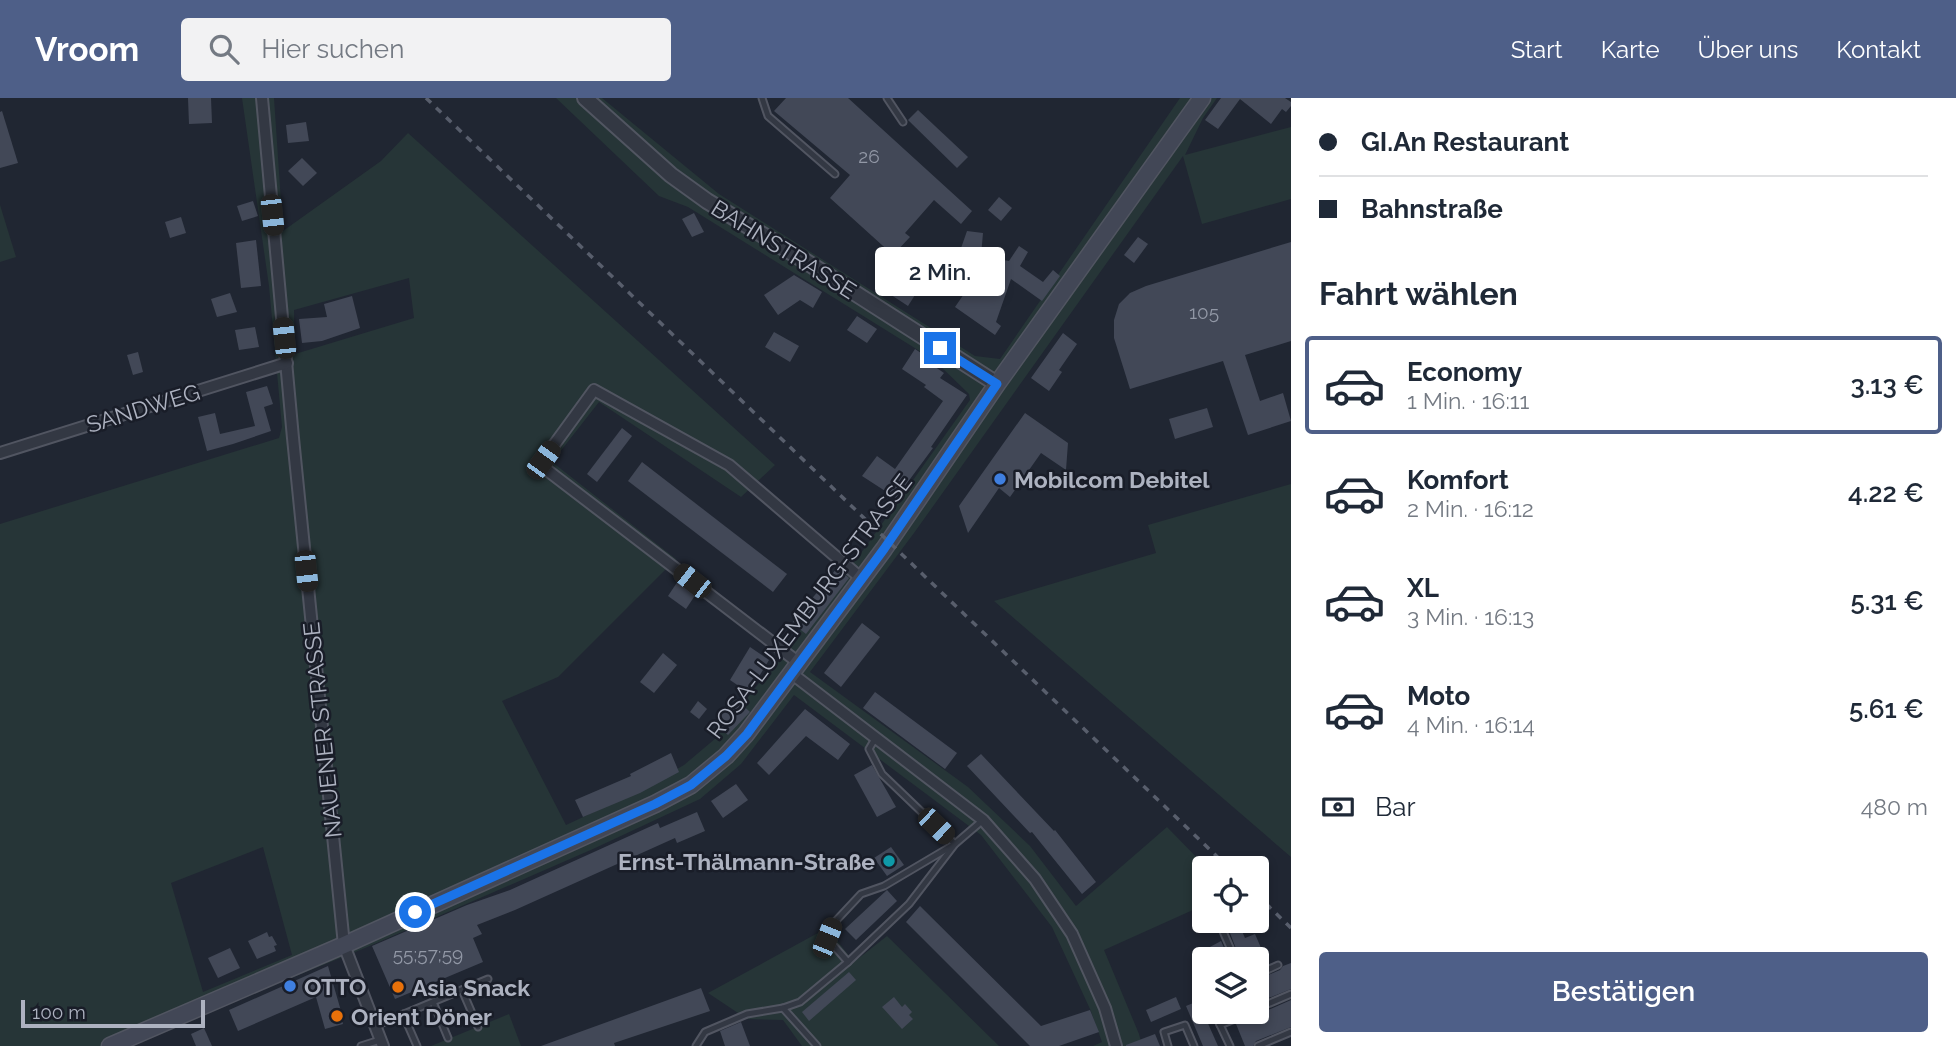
<!DOCTYPE html>
<html lang="de">
<meta charset="utf-8">
<style>
:root{--surface:#fff;--page:#f2f2f3;--text:#1f2937;--muted:#747a83;--line:#e0e1e3;--accent:#4e5f88}
body{margin:0;font-family:Raleway,sans-serif;background:var(--page);color:var(--text);height:100vh;display:flex;flex-direction:column;font-size:26px;white-space:nowrap}
*{box-sizing:border-box;margin:0}
p{font-size:23px;color:var(--muted)}
.icon{flex:none;width:38px;height:38px;fill:none;stroke:currentColor;stroke-width:2;stroke-linecap:round;stroke-linejoin:round}
.map{position:relative;flex:1;overflow:hidden}
.sheet{display:flex;flex-direction:column;background:var(--surface);width:665px}
.sheet>*{flex:none}
.top-card{display:grid;align-content:center;height:154px;padding:0 28px;background:var(--surface)}
.fabs{position:absolute;left:1192px;top:758px;display:grid;gap:14px}
.fabs a{display:grid;place-items:center;width:77px;height:77px;border-radius:7px;background:var(--surface);box-shadow:0 4px 10px #0003;font-size:35px}
.scale{position:absolute;left:21px;bottom:18px;width:184px;box-sizing:border-box;padding-left:7px;border:4px solid #adb2c0;border-top:0;font-size:19px;line-height:24px;white-space:nowrap;color:#adb2c0;-webkit-text-stroke:5px #191d28;paint-order:stroke}
.end{position:absolute;width:32px;height:32px;margin:-16px;border:9px solid #1a73e8;background:#fff;box-shadow:0 0 0 4px #fff}
.from{border-radius:50%}
.bubble{position:absolute;height:49px;border-radius:7px;background:var(--surface);box-shadow:0 4px 10px #0003;font-size:23px;font-weight:600;line-height:49px;text-align:center}
.car{position:absolute;width:21px;height:42px;margin:-21px -10px;border-radius:9px;box-shadow:0 0 5px 2px #0007;background:linear-gradient(#222 24%,#8ab4d8 0 40%,#222 0 76%,#8ab4d8 0 86%,#222 0)}
.top-card b{display:flex;align-items:center;gap:24px;height:66px;font-size:26px}
.top-card b+b{border-top:2px solid var(--line)}
.top-card i{width:18px;height:18px;background:var(--text)}
ul{padding:0;list-style:none}
li{display:flex;align-items:center;gap:21px;height:98px;margin:0 14px 10px;padding:0 14px;border:4px solid transparent;border-radius:7px}
li div{flex:1}
li b{display:block;font-size:26px}
li em{font-style:normal;font-weight:600}
li.active{border-color:var(--accent)}
li>.icon{width:63px;height:63px;stroke-width:1.5}
h2{padding:0 28px;font-size:32px;line-height:84px}
.pay{display:flex;align-items:center;gap:18px;height:77px;padding:0 28px;font-size:26px}
.pay p{margin-inline-start:auto}
.cta{display:flex;gap:14px;margin-top:auto;padding:14px 28px}
.cta a{flex:1;height:80px;border-radius:7px;background:var(--accent);color:#fff;font-size:28px;font-weight:600;line-height:80px;text-align:center}
header{display:flex;align-items:center;gap:42px;box-sizing:border-box;height:98px;padding:0 35px;background:var(--accent);color:#fff}
header strong{font-size:33px}
nav{display:flex;gap:38px;margin-inline-start:auto;font-size:24px}
.search{width:490px;height:63px;background:var(--page);display:flex;align-items:center;gap:18px;box-sizing:border-box;padding:0 24px;border-radius:7px;color:var(--muted);font-size:26px}
main{display:flex;flex:1;min-height:0}
.map>svg:first-child{display:block}
.green{fill:#263537;fill-rule:evenodd}
.building{fill:#424857}
.lines{fill:none;stroke-linecap:round;stroke-linejoin:round}
.service-casing{stroke:#515561;stroke-width:9}
.minor-casing{stroke:#515561;stroke-width:14}
.tertiary-casing{stroke:#515561;stroke-width:18}
.secondary-casing{stroke:#515561;stroke-width:19}
.service{stroke:#333843;stroke-width:5}
.minor{stroke:#333843;stroke-width:10}
.tertiary{stroke:#333843;stroke-width:14}
.secondary{stroke:#424756;stroke-width:16}
.rail{stroke:#585e6c;stroke-width:3.5;stroke-dasharray:7 7;stroke-linecap:butt}
.route{stroke:#1a73e8;stroke-width:9}
.shop-dot{fill:#3f7fe0;stroke:#191d28;stroke-width:2.5}
.culture-dot{fill:#0f9aa8;stroke:#191d28;stroke-width:2.5}
.food-dot{fill:#e8710a;stroke:#191d28;stroke-width:2.5}
.labels{text-anchor:middle;dominant-baseline:central;stroke-width:5;stroke-linejoin:round;paint-order:stroke}
.number-label{font-size:19px;fill:#9298a6}
.street-label{font-size:23px;fill:#adb2c0;stroke:#191d28}
.poi-label{font-size:23px;font-weight:bold;fill:#adb2c0;stroke:#191d28;text-anchor:start}
</style>
<header>
<strong>Vroom</strong>
<div class="search"><svg class="icon" aria-label="search" viewBox="0 0 24 24"><circle cx="10" cy="10" r="6"/><path d="M15 15l6 6"/></svg>Hier suchen</div>
<nav><a>Start</a><a>Karte</a><a>Über uns</a><a>Kontakt</a></nav>
</header>
<main>
<div class="map">
<svg width="1291" height="948" viewBox="0 0 1291 948">
<rect width="100%" height="100%" fill="#202632"/>
<g class="green">
<path d="M 242,0 L 274,0 L 283,133 L 381,63 L 408,35 L 775,367 L 741,399 L 599,304 L 552,364 L 676,461 L 558,579 L 502,603 L 566,727 L 637,694 L 684,667 L 716,640 L 864,451 L 970,302 L 969,296 L 934,262 L 688,109 L 659,98 L 556,0 L 602,0 L 719,96 L 975,258 L 1000,261 L 1180,0 L 1217,0 L 1203,20 L 1185,57 L 1291,29 L 1291,101 L 1202,126 L 1183,58 L 914,435 L 810,574 L 968,689 L 1030,748 L 1076,808 L 1167,729 L 1207,770 L 1204,770 L 1204,807 L 1104,852 L 1139,936 L 1142,948 L 1093,948 L 1102,944 L 1090,911 L 1052,829 L 981,737 L 794,597 L 741,666 L 700,701 L 593,751 L 365,850 L 210,913 L 133,948 L 0,948 L 0,426 L 279,340 L 282,329 L 269,188 ZM 409,180 L 414,220 L 295,256 L 294,212 ZM 263,749 L 292,857 L 203,894 L 171,785 Z"/>
<polygon points="0,107 16,159 0,164"/>
<polygon points="1291,386 1291,759 994,503 1156,455 1148,427"/>
<polygon points="827,830 854,864 887,838 999,948 802,948 783,922 747,921 708,895"/>
<polygon points="509,916 521,948 431,948"/>
</g>
<g class="building">
<polygon points="188,0 211,0 212,25 189,26"/>
<polygon points="786,0 848,0 972,113 961,126 934,102 905,135 910,139 893,157 830,100 850,77 774,13"/>
<polygon points="1221,0 1285,0 1291,4 1291,8 1286,14 1282,11 1271,26 1240,1 1218,31 1205,22"/>
<polygon points="918,12 968,59 957,70 908,22"/>
<polygon points="2,13 18,65 0,70 0,14"/>
<polygon points="306,24 309,43 288,45 286,27"/>
<polygon points="302,60 317,75 303,88 288,73"/>
<polygon points="999,99 1012,110 1001,123 988,112"/>
<polygon points="253,103 258,118 242,123 237,108"/>
<polygon points="694,115 704,134 692,139 682,121"/>
<polygon points="181,119 186,135 170,140 165,124"/>
<polygon points="967,133 983,135 981,158 1009,163 1019,148 1028,154 1020,168 1043,184 1053,172 1060,178 1042,203 1011,181 996,224 1001,228 995,237 955,209 966,193 948,185 953,175 930,165 941,149 960,153"/>
<polygon points="1138,139 1148,146 1134,165 1124,157"/>
<polygon points="256,142 261,188 241,190 236,145"/>
<polygon points="1291,144 1291,243 1245,257 1260,303 1283,295 1291,323 1248,337 1223,263 1130,291 1114,240 1114,222 1119,206 1130,195 1146,188"/>
<polygon points="899,160 927,178 908,208 879,189"/>
<polygon points="794,177 822,194 813,210 800,202 778,217 764,197"/>
<polygon points="230,195 237,214 217,219 211,201"/>
<polygon points="352,198 360,230 322,243 302,245 299,221 327,219 324,206"/>
<polygon points="857,218 877,231 867,245 847,232"/>
<polygon points="255,229 259,249 239,252 235,232"/>
<polygon points="774,234 799,248 790,264 765,249"/>
<polygon points="1063,235 1077,246 1059,272 1062,274 1049,293 1031,280"/>
<polygon points="915,251 930,261 928,264 944,275 940,280 967,297 931,349 933,350 896,400 862,378 877,358 895,371 943,303 924,289 926,287 902,271"/>
<polygon points="138,254 143,274 133,277 127,257"/>
<polygon points="267,288 273,306 264,309 271,333 233,346 207,353 198,319 215,315 220,336 255,328 246,294"/>
<polygon points="1207,310 1213,329 1175,341 1169,321"/>
<polygon points="1025,315 1068,345 1066,372 1041,355 1010,399 999,390 968,435 959,408"/>
<polygon points="622,330 632,338 597,384 587,376"/>
<polygon points="642,364 787,476 773,494 628,383"/>
<polygon points="837,470 849,480 806,536 792,525"/>
<polygon points="678,483 696,496 686,511 668,498"/>
<polygon points="862,525 880,539 841,589 824,575"/>
<polygon points="750,549 769,562 749,595 730,582"/>
<polygon points="663,555 677,567 654,595 640,584"/>
<polygon points="875,594 957,655 945,671 863,610"/>
<polygon points="736,601 750,614 728,637 714,624"/>
<polygon points="698,603 707,611 699,621 690,614"/>
<polygon points="805,611 850,646 838,662 806,638 769,677 757,665"/>
<polygon points="671,655 679,674 640,695 583,719 575,702 631,678 630,676"/>
<polygon points="981,656 1054,733 1055,732 1096,784 1082,796 1032,734 1030,735 967,668"/>
<polygon points="872,667 896,709 877,719 854,677"/>
<polygon points="736,686 748,702 723,720 711,703"/>
<polygon points="697,714 705,733 677,745 675,740 515,812 477,827 482,836 473,840 483,864 395,901 372,848 467,807 510,792 658,725 660,730"/>
<polygon points="891,749 904,767 887,778 874,760"/>
<polygon points="887,792 897,803 856,842 845,831"/>
<polygon points="920,808 1041,928 1090,912 1099,934 1059,948 1030,948 906,824"/>
<polygon points="1225,822 1237,822 1245,840 1255,836 1268,866 1256,871 1256,861 1240,861"/>
<polygon points="267,834 269,839 272,838 277,847 274,848 276,853 257,861 248,843"/>
<polygon points="1221,843 1229,861 1213,861 1208,850"/>
<polygon points="230,850 240,870 218,880 208,860"/>
<polygon points="1291,865 1291,891 1256,905 1256,882 1280,872 1283,868"/>
<polygon points="328,868 341,913 340,913 343,926 325,931 316,899 238,933 229,912"/>
<polygon points="849,874 856,882 809,923 802,914"/>
<polygon points="701,890 710,913 614,945 615,948 541,948"/>
<polygon points="894,899 902,909 905,906 912,914 909,917 913,921 902,931 882,909"/>
<polygon points="1176,899 1181,911 1151,924 1146,912"/>
<polygon points="1291,902 1291,929 1256,943 1253,948 1245,948 1236,926"/>
<polygon points="1198,903 1218,948 1203,948 1186,908"/>
<polygon points="741,924 750,948 725,948 720,933"/>
<polygon points="204,930 212,948 196,948 191,936"/>
<polygon points="1155,936 1160,948 1126,948 1126,947"/>
</g>
<g class="lines">
<g class="service-casing">
<g id="service">
<polyline points="762,0 768,18 835,76"/>
<polyline points="887,0 903,24"/>
<polyline points="1218,822 1235,861"/>
<polyline points="848,864 827,840 832,827 861,796 884,788 955,746 882,676 869,651 876,639"/>
<polyline points="1256,877 1278,867"/>
<polyline points="462,892 478,929"/>
<polyline points="433,904 448,940"/>
<polyline points="783,910 800,904 848,864 909,806 955,746 983,722"/>
<polyline points="1256,911 1291,896"/>
<polyline points="1214,914 1230,948"/>
<polyline points="403,916 417,948"/>
<polyline points="1220,927 1251,914"/>
<polyline points="375,928 488,881"/>
<polyline points="361,948 380,942"/>
<polyline points="696,948 705,934 747,916 783,910 817,948"/>
<polyline points="1168,948 1164,934 1185,927 1194,948"/>
<polyline points="1258,948 1291,934"/>
</g>
</g>
<g class="minor-casing">
<g id="minor">
<polyline points="262,0 293,340 344,847 383,948"/>
<polyline points="0,355 287,265"/>
<polyline points="799,565 543,369 543,362 594,292 729,367 862,481"/>
<polyline points="791,575 983,722 1035,781 1072,836 1105,910 1116,948"/>
</g>
</g>
<g class="tertiary-casing">
<polyline id="tertiary" points="585,0 671,77 707,103 794,156 997,286"/>
</g>
<g class="secondary-casing">
<polyline id="secondary" points="110,948 344,847 655,706 691,687 726,658 746,636 884,451 997,286 1202,0"/>
</g>
<use href="#service" class="service"/>
<use href="#minor" class="minor"/>
<use href="#tertiary" class="tertiary"/>
<use href="#secondary" class="secondary"/>
<g class="rail">
<polyline points="426,0 1229,770"/>
<polyline points="1256,796 1291,830"/>
</g>
</g>
<g class="lines">
<polyline class="route" points="415,814 655,706 691,687 726,658 747,636 884,451 997,286 940,250"/>
</g>
<g class="shop-dot">
<circle cx="1000" cy="381" r="7"/>
<circle cx="290" cy="888" r="7"/>
</g>
<circle class="culture-dot" cx="889" cy="763" r="7"/>
<g class="food-dot">
<circle cx="398" cy="889" r="7"/>
<circle cx="337" cy="918" r="7"/>
</g>
<g class="labels">
<g class="number-label">
<text x="869" y="58">26</text>
<text x="1204" y="214">105</text>
<text x="428" y="856">55;57;59</text>
</g>
<g class="street-label">
<text transform="translate(784 151) rotate(32)">BAHNSTRASSE</text>
<text transform="translate(143 310) rotate(-17)">SANDWEG</text>
<text transform="translate(809 508) rotate(-53)">ROSA-LUXEMBURG-STRASSE</text>
<text transform="translate(322 632) rotate(-96)">NAUENER STRASSE</text>
</g>
<g class="poi-label">
<text x="1014" y="381">Mobilcom Debitel</text>
<text x="875" y="763" text-anchor="end">Ernst-Thälmann-Straße</text>
<text x="304" y="888">OTTO</text>
<text x="412" y="889">Asia Snack</text>
<text x="351" y="918">Orient Döner</text>
</g>
</g>
</svg>
<div class="fabs">
<a><svg class="icon" aria-label="locate" viewBox="0 0 24 24"><circle cx="12" cy="12" r="6"/><path d="M12 2v4M12 18v4M2 12h4M18 12h4"/></svg></a>
<a><svg class="icon" aria-label="layers" viewBox="0 0 24 24"><path d="M12 4l9 5-9 5-9-5zM3 14l9 5 9-5"/></svg></a>
</div>
<div class="scale">100 m</div>
<i class="end from" style="left:415px;top:814px"></i>
<i class="end" style="left:940px;top:250px"></i>
<div class="bubble" style="left:875px;top:149px;width:130px">2 Min.</div>
<i class="car" style="left:272px;top:117px;rotate:174deg"></i>
<i class="car" style="left:284px;top:240px;rotate:354deg"></i>
<i class="car" style="left:543px;top:362px;rotate:36deg"></i>
<i class="car" style="left:306px;top:473px;rotate:174deg"></i>
<i class="car" style="left:692px;top:483px;rotate:308deg"></i>
<i class="car" style="left:936px;top:728px;rotate:134deg"></i>
<i class="car" style="left:827px;top:840px;rotate:22deg"></i>
</div>
<section class="sheet">
<div class="top-card">
<b><i class="from"></i>GI.An Restaurant</b>
<b><i></i>Bahnstraße</b>
</div>
<h2>Fahrt wählen</h2>
<ul>
<li class="active"><svg class="icon" aria-label="car" viewBox="0 0 24 24"><path d="M5 17H2v-5l4-1 3-4h7l3 4 3 1v5h-3M9 17h6M6 11h13"/><circle cx="7" cy="17" r="2"/><circle cx="17" cy="17" r="2"/></svg><div><b>Economy</b><p>1 Min. · 16:11</p></div><em>3.13 €</em></li>
<li><svg class="icon" aria-label="car" viewBox="0 0 24 24"><path d="M5 17H2v-5l4-1 3-4h7l3 4 3 1v5h-3M9 17h6M6 11h13"/><circle cx="7" cy="17" r="2"/><circle cx="17" cy="17" r="2"/></svg><div><b>Komfort</b><p>2 Min. · 16:12</p></div><em>4.22 €</em></li>
<li><svg class="icon" aria-label="car" viewBox="0 0 24 24"><path d="M5 17H2v-5l4-1 3-4h7l3 4 3 1v5h-3M9 17h6M6 11h13"/><circle cx="7" cy="17" r="2"/><circle cx="17" cy="17" r="2"/></svg><div><b>XL</b><p>3 Min. · 16:13</p></div><em>5.31 €</em></li>
<li><svg class="icon" aria-label="car" viewBox="0 0 24 24"><path d="M5 17H2v-5l4-1 3-4h7l3 4 3 1v5h-3M9 17h6M6 11h13"/><circle cx="7" cy="17" r="2"/><circle cx="17" cy="17" r="2"/></svg><div><b>Moto</b><p>4 Min. · 16:14</p></div><em>5.61 €</em></li>
</ul>
<div class="pay"><svg class="icon" aria-label="cash" viewBox="0 0 24 24"><path d="M3 7h18v10H3z"/><circle cx="12" cy="12" r="2"/></svg>Bar<p>480 m</p></div>
<div class="cta"><a>Bestätigen</a></div>
</section>
</main>
